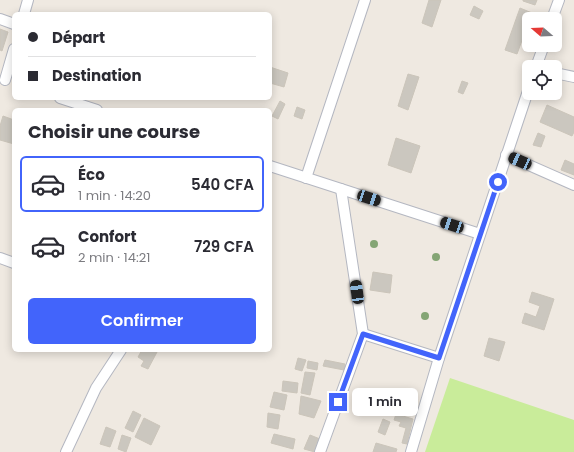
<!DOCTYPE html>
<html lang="fr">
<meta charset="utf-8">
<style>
:root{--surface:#fff;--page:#f7f7f7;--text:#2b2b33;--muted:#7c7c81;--line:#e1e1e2;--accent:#4264fb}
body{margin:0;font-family:Poppins,sans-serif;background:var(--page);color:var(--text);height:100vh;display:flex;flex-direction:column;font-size:15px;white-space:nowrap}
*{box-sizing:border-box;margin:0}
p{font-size:13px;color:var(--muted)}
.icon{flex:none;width:22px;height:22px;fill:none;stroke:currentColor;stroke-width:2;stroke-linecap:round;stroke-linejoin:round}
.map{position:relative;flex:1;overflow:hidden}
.drawer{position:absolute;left:12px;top:108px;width:260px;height:244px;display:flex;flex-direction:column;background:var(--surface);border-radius:6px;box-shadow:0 2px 10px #0003}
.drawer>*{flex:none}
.top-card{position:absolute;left:12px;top:12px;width:260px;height:88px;border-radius:6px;box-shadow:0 2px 10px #0003;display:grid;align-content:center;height:88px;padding:0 16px;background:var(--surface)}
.needle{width:26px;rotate:289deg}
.fabs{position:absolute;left:522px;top:12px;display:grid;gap:8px}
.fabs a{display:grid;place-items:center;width:40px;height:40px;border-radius:6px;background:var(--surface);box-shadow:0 2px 10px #0003;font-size:20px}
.end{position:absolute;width:18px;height:18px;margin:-9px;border:5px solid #4264fb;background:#fff;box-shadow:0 0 0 2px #fff}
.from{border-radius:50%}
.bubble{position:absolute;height:28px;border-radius:6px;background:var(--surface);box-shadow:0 2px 10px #0003;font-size:13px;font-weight:600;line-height:28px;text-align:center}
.car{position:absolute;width:12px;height:24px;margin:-12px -6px;border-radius:5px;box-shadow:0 0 3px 1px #0007;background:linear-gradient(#222 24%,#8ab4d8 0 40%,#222 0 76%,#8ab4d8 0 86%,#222 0)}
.top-card b{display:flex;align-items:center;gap:14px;height:38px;font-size:15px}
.top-card b+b{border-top:1px solid var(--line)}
.top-card i{width:10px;height:10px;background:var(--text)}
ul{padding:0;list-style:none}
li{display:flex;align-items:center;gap:12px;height:56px;margin:0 8px 6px;padding:0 8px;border:2px solid transparent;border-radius:6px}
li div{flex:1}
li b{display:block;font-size:15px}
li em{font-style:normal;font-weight:600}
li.current{border-color:var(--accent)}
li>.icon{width:36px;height:36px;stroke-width:1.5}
h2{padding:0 16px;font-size:18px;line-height:48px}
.action{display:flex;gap:8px;margin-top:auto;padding:8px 16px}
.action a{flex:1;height:46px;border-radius:6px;background:var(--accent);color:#fff;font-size:16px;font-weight:600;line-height:46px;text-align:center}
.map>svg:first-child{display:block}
.pitch{fill:#c9ec9a}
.building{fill:#cbc7bf;stroke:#cbc5ba}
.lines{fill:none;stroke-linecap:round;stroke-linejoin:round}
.minor-casing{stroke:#b4b7c1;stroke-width:12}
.minor{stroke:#fff;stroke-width:10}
.tree{fill:#84a574}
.route{stroke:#4264fb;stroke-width:5}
</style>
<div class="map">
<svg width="574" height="452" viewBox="0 0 574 452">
<rect width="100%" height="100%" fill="#efe9e1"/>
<polygon class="pitch" points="450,378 574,420 574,452 425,452"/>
<g class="building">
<polygon points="429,0 441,0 432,27 422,23"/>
<polygon points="523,0 537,0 535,5 523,1"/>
<polygon points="474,6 483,11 479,19 470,15"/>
<polygon points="520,8 532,13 517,54 505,50"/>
<polygon points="0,29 8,32 2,51 0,50"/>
<polygon points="270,67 288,73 284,87 270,83"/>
<polygon points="408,74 419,77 408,110 398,106"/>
<polygon points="462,81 468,83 463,94 458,92"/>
<polygon points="280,101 285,104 278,119 272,116"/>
<polygon points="547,105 574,117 574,132 572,136 540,122"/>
<polygon points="297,107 305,110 302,119 294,116"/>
<polygon points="3,116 14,120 14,144 0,140 0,126"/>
<polygon points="538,133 545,136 541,147 533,145"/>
<polygon points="396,138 420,146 411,173 388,165"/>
<polygon points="565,160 574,164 574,175 561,170"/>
<polygon points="373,272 392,275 390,293 370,290"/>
<polygon points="532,292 554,299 544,330 522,323 525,313 536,317 540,306 529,302"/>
<polygon points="489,338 505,342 499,361 484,356"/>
<polygon points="142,350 154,350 157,352 148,369 141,366 144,361 138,357"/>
<polygon points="298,358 306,360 302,371 295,369"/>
<polygon points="325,360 345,364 344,370 323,366"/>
<polygon points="308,361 318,363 317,370 307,368"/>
<polygon points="305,372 315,373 310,395 301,393"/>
<polygon points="283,381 298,383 297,393 282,391"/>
<polygon points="274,392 287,395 284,410 270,407"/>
<polygon points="301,396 321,401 314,418 299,414"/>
<polygon points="133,411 141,415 133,432 125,428"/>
<polygon points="268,413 280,415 278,429 267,427"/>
<polygon points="396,414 413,419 407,444 402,443 406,428 399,426 401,422 394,420"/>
<polygon points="144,418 160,426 151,445 135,437"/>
<polygon points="383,419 390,422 385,435 378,432"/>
<polygon points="106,427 116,431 110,447 100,444"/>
<polygon points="274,434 295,439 293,449 271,443"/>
<polygon points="122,435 131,438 126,452 118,449"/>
<polygon points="310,435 320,439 315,452 304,449"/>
<polygon points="376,443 397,449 396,452 373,452"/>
</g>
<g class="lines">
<g class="minor-casing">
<g id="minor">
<polyline points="24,14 28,0"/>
<polyline points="0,19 14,24"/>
<polyline points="552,19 559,0"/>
<polyline points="536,67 544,45"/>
<polyline points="555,73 574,77"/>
<polyline points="5,80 14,49"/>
<polyline points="60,98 97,110"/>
<polyline points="506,155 574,185"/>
<polyline points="270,166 480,234"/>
<polyline points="306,178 365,0"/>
<polyline points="0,258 14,263"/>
<polyline points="363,334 439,358"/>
<polyline points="66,452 96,388 121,350"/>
<polyline points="320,452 363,334 341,189"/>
<polyline points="411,452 439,358 529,88"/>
</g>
</g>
<use href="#minor" class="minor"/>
</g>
<g class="tree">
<circle cx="374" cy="244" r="4"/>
<circle cx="436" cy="257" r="4"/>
<circle cx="425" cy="316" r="4"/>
</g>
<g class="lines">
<polyline class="route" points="338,402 363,334 439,358 498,182"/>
</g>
</svg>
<div class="fabs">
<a><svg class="needle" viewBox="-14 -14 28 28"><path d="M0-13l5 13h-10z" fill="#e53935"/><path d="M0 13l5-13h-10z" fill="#7c7c81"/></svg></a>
<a><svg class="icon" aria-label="locate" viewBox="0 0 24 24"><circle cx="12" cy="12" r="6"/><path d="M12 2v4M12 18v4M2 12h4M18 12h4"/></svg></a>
</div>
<i class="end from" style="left:498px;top:182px"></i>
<i class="end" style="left:338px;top:402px"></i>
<div class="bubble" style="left:352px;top:388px;width:66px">1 min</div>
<i class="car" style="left:520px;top:161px;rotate:294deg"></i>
<i class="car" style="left:369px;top:198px;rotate:108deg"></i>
<i class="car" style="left:452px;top:225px;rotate:288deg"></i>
<i class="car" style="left:357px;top:292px;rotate:352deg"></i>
<div class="top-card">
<b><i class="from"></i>Départ</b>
<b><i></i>Destination</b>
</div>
<section class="drawer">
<h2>Choisir une course</h2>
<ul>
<li class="current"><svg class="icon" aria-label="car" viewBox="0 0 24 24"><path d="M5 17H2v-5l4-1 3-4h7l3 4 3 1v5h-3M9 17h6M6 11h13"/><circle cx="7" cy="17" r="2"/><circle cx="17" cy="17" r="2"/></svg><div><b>Éco</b><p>1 min · 14:20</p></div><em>540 CFA</em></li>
<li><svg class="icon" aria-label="car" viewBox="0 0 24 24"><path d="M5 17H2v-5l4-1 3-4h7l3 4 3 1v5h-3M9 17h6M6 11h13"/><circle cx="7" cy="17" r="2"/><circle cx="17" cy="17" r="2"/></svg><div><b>Confort</b><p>2 min · 14:21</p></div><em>729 CFA</em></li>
</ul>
<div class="action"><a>Confirmer</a></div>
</section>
</div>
